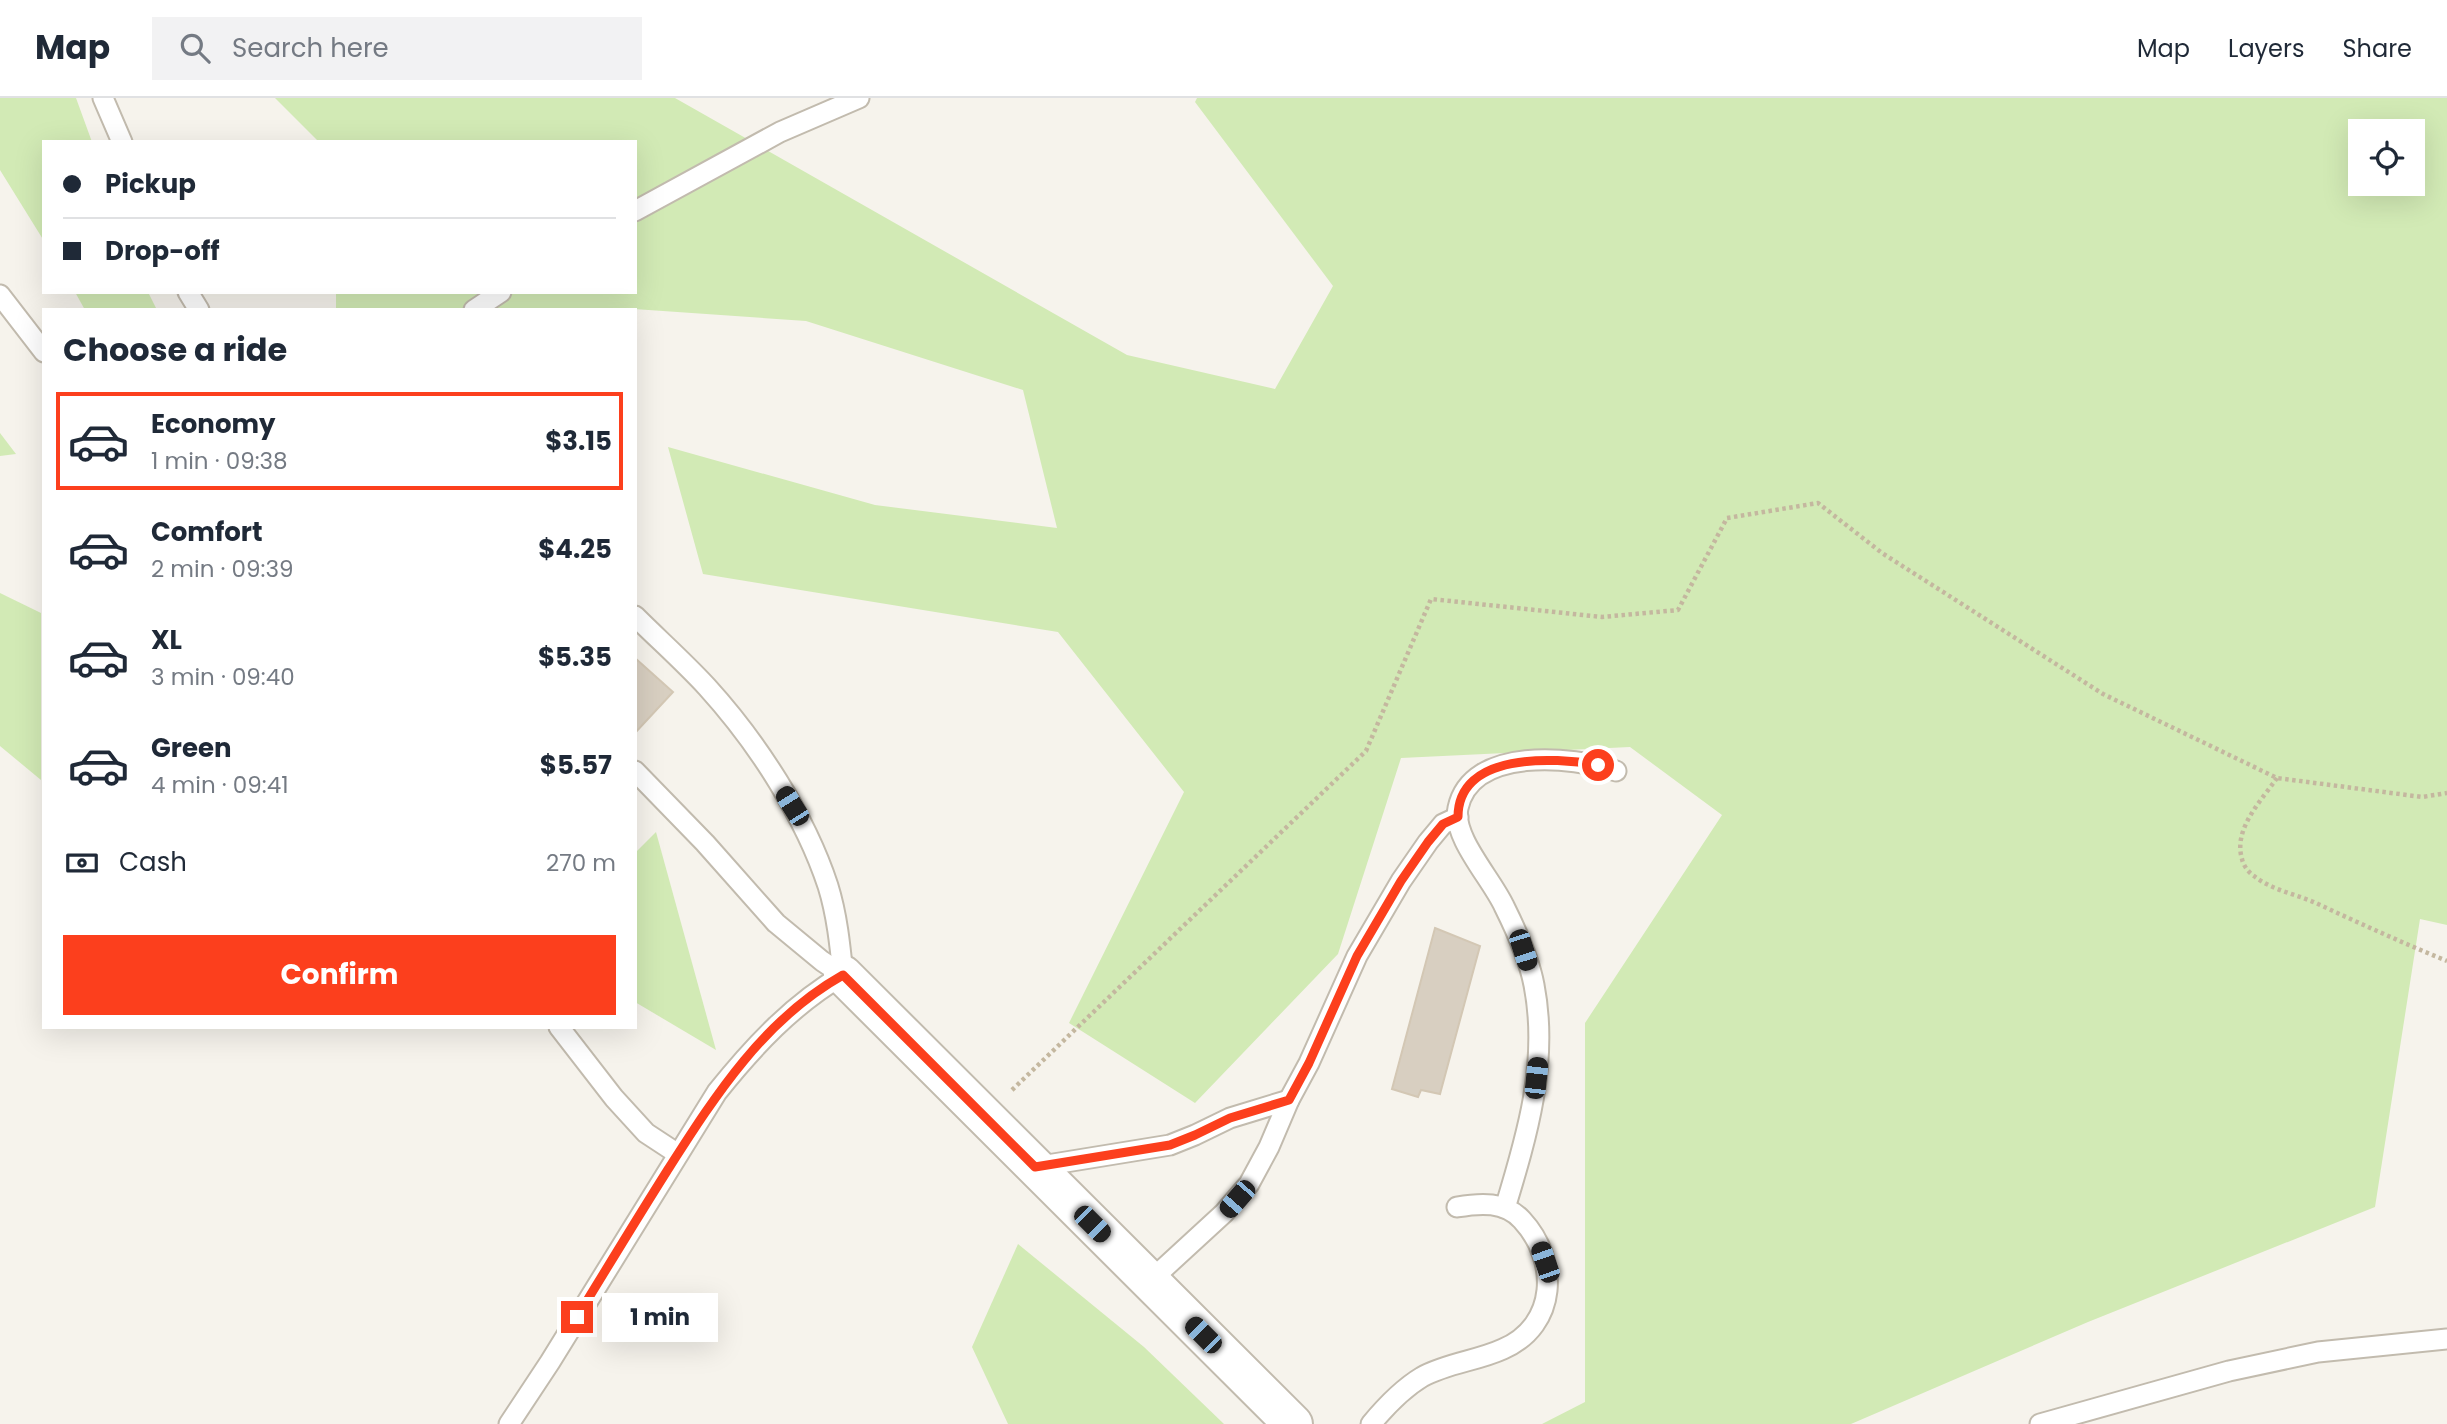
<!DOCTYPE html>
<meta charset="utf-8">
<style>
:root{--surface:#fff;--page:#f2f2f3;--text:#1f2937;--muted:#747a83;--line:#e0e1e3;--accent:#fc3f1d}
body{margin:0;font-family:Poppins,sans-serif;background:var(--page);color:var(--text);height:100vh;display:flex;flex-direction:column;font-size:26px;white-space:nowrap}
*{box-sizing:border-box;margin:0}
p{font-size:23px;color:var(--muted)}
.icon{flex:none;width:38px;height:38px;fill:none;stroke:currentColor;stroke-width:2;stroke-linecap:round;stroke-linejoin:round}
.map{position:relative;flex:1;overflow:hidden}
.drawer{position:absolute;left:42px;top:210px;width:595px;height:721px;display:flex;flex-direction:column;background:var(--surface);border-radius:0px;box-shadow:0 7px 28px #0002}
.drawer>*{flex:none}
.top-card{position:absolute;left:42px;top:42px;width:595px;height:154px;border-radius:0px;box-shadow:0 7px 28px #0002;display:grid;align-content:center;height:154px;padding:0 21px;background:var(--surface)}
.fabs{position:absolute;left:2348px;top:21px;display:grid;gap:14px}
.fabs a{display:grid;place-items:center;width:77px;height:77px;border-radius:0px;background:var(--surface);box-shadow:0 7px 28px #0002;font-size:35px}
.end{position:absolute;width:32px;height:32px;margin:-16px;border:9px solid #fc3f1d;background:#fff;box-shadow:0 0 0 4px #fff}
.from{border-radius:50%}
.bubble{position:absolute;height:49px;border-radius:0px;background:var(--surface);box-shadow:0 7px 28px #0002;font-size:23px;font-weight:700;line-height:49px;text-align:center}
.car{position:absolute;width:21px;height:42px;margin:-21px -10px;border-radius:9px;box-shadow:0 0 5px 2px #0007;background:linear-gradient(#222 24%,#8ab4d8 0 40%,#222 0 76%,#8ab4d8 0 86%,#222 0)}
.top-card b{display:flex;align-items:center;gap:24px;height:66px;font-size:26px}
.top-card b+b{border-top:2px solid var(--line)}
.top-card i{width:18px;height:18px;background:var(--text)}
ul{padding:0;list-style:none}
li{display:flex;align-items:center;gap:21px;height:98px;margin:0 14px 10px;padding:0 7px;border:4px solid transparent;border-radius:0px}
li div{flex:1}
li b{display:block;font-size:26px}
li em{font-style:normal;font-weight:700}
li.active{border-color:var(--accent)}
li>.icon{width:63px;height:63px;stroke-width:1.5}
h2{padding:0 21px;font-size:32px;line-height:84px}
.pay{display:flex;align-items:center;gap:18px;height:77px;padding:0 21px;font-size:26px}
.pay p{margin-inline-start:auto}
.primary-button{display:flex;gap:14px;margin-top:auto;padding:14px 21px}
.primary-button a{flex:1;height:80px;border-radius:0px;background:var(--accent);color:#fff;font-size:28px;font-weight:700;line-height:80px;text-align:center}
header{display:flex;align-items:center;gap:42px;box-sizing:border-box;height:98px;padding:0 35px;background:var(--surface);border-bottom:2px solid var(--line)}
header strong{font-size:33px}
nav{display:flex;gap:38px;margin-inline-start:auto;font-size:24px}
.search{width:490px;height:63px;background:var(--page);display:flex;align-items:center;gap:18px;box-sizing:border-box;padding:0 24px;border-radius:0px;color:var(--muted);font-size:26px}
.map>svg:first-child{display:block}
.green{fill:#d2eab5;fill-rule:evenodd}
.building{fill:#d8cfc1;stroke:#d3c7b4;stroke-width:2}
.lines{fill:none;stroke-linecap:round;stroke-linejoin:round}
.lane-casing{stroke:#c2bbae;stroke-width:23}
.street-casing{stroke:#c2bbae;stroke-width:42}
.path{stroke:#c4b79f;stroke-width:4.5;stroke-dasharray:3.5 3.5;stroke-linecap:butt}
.lane{stroke:#fff;stroke-width:19}
.street{stroke:#fff;stroke-width:38}
.route{stroke:#fc3f1d;stroke-width:9}
</style>
<header>
<strong>Map</strong>
<div class="search"><svg class="icon" aria-label="search" viewBox="0 0 24 24"><circle cx="10" cy="10" r="6"/><path d="M15 15l6 6"/></svg>Search here</div>
<nav><a>Map</a><a>Layers</a><a>Share</a></nav>
</header>
<div class="map">
<svg width="2447" height="1326" viewBox="0 0 2447 1326">
<rect width="100%" height="100%" fill="#f6f3ec"/>
<g class="green">
<polygon points="0,0 76,0 92,44 44,44 44,143 0,72"/>
<path d="M 275,0 L 675,0 L 1127,257 L 1275,291 L 1333,188 L 1195,4 L 1197,0 L 2447,0 L 2447,827 L 2420,821 L 2375,1109 L 2088,1224 L 1851,1326 L 1542,1326 L 1585,1304 L 1585,925 L 1722,717 L 1630,649 L 1401,660 L 1338,856 L 1195,1005 L 1069,925 L 1184,694 L 1058,534 L 703,476 L 668,349 L 875,407 L 1057,430 L 1023,292 L 806,223 L 634,211 L 336,211 L 336,194 L 635,194 L 635,44 L 319,44 ZM 2361,33 L 2413,33 L 2413,86 L 2361,86 Z"/>
<polygon points="75,194 148,194 157,212 85,212"/>
<polygon points="0,335 16,356 0,358"/>
<polygon points="0,495 41,515 41,682 0,648"/>
<polygon points="656,734 716,952 635,904 635,755"/>
<polygon points="1018,1146 1144,1249 1224,1326 1008,1326 972,1249"/>
</g>
<g class="building">
<polygon points="635,560 673,594 635,635"/>
<polygon points="1435,830 1480,848 1440,996 1421,992 1418,999 1392,991"/>
</g>
<g class="lines">
<g class="lane-casing">
<g id="lane">
<polyline points="103,0 122,44"/>
<polyline points="635,113 780,34 859,0"/>
<polyline points="188,194 199,212"/>
<polyline points="0,197 44,254"/>
<polyline points="474,212 501,194"/>
<path d="M 635,518 C 659,542 684,564 707,589 C 757,644 805,718 828,788 C 837,817 840,847 843,877"/>
<polyline points="635,673 705,745 776,825 822,863 843,877"/>
<polyline points="559,929 614,1000 646,1035 678,1056"/>
<polyline points="1035,1069 1170,1047 1195,1037 1230,1020 1289,1002"/>
<path d="M 1505,1110 C 1527,1038 1549,964 1534,887 C 1529,860 1516,832 1504,808 C 1491,780 1452,739 1458,710 C 1471,648 1573,658 1616,673"/>
<polyline points="1150,1183 1224,1115 1249,1086 1269,1049 1289,1002 1309,965 1357,858 1401,783 1428,744 1443,726 1458,719"/>
<path d="M 509,1326 L 550,1264 L 717,994 C 753,949 793,906 843,877"/>
<path d="M 1371,1326 C 1386,1308 1402,1291 1422,1279 C 1447,1265 1477,1263 1503,1251 C 1558,1227 1559,1162 1522,1122 C 1505,1103 1480,1105 1457,1109"/>
<polyline points="2040,1326 2229,1273 2318,1254 2447,1241"/>
</g>
</g>
<g class="street-casing">
<polyline id="street" points="843,877 1293,1326"/>
</g>
<g class="path">
<path d="M 2277,680 C 2261,703 2233,731 2242,761 C 2243,767 2249,775 2254,778 C 2273,793 2297,796 2318,806 C 2361,826 2403,845 2447,863"/>
<polyline points="1012,992 1366,653 1431,501 1602,519 1678,512 1727,420 1818,405 1882,455 2103,596 2277,680 2422,699 2447,695"/>
</g>
<use href="#lane" class="lane"/>
<use href="#street" class="street"/>
</g>
<g class="lines">
<path class="route" d="M 577,1219 C 607,1170 636,1122 667,1073 C 715,998 763,922 843,877 L 1035,1069 L 1170,1047 L 1195,1037 L 1230,1020 L 1289,1002 L 1309,965 L 1357,858 L 1401,783 L 1428,744 L 1443,726 L 1458,719 C 1458,654 1554,659 1598,667"/>
</g>
</svg>
<div class="fabs">
<a><svg class="icon" aria-label="locate" viewBox="0 0 24 24"><circle cx="12" cy="12" r="6"/><path d="M12 2v4M12 18v4M2 12h4M18 12h4"/></svg></a>
</div>
<i class="end from" style="left:1598px;top:667px"></i>
<i class="end" style="left:577px;top:1219px"></i>
<div class="bubble" style="left:602px;top:1195px;width:116px">1 min</div>
<i class="car" style="left:792px;top:708px;rotate:328deg"></i>
<i class="car" style="left:1523px;top:852px;rotate:162deg"></i>
<i class="car" style="left:1536px;top:980px;rotate:6deg"></i>
<i class="car" style="left:1237px;top:1101px;rotate:221deg"></i>
<i class="car" style="left:1092px;top:1126px;rotate:135deg"></i>
<i class="car" style="left:1545px;top:1164px;rotate:341deg"></i>
<i class="car" style="left:1203px;top:1237px;rotate:315deg"></i>
<div class="top-card">
<b><i class="from"></i>Pickup</b>
<b><i></i>Drop-off</b>
</div>
<section class="drawer">
<h2>Choose a ride</h2>
<ul>
<li class="active"><svg class="icon" aria-label="car" viewBox="0 0 24 24"><path d="M5 17H2v-5l4-1 3-4h7l3 4 3 1v5h-3M9 17h6M6 11h13"/><circle cx="7" cy="17" r="2"/><circle cx="17" cy="17" r="2"/></svg><div><b>Economy</b><p>1 min · 09:38</p></div><em>$3.15</em></li>
<li><svg class="icon" aria-label="car" viewBox="0 0 24 24"><path d="M5 17H2v-5l4-1 3-4h7l3 4 3 1v5h-3M9 17h6M6 11h13"/><circle cx="7" cy="17" r="2"/><circle cx="17" cy="17" r="2"/></svg><div><b>Comfort</b><p>2 min · 09:39</p></div><em>$4.25</em></li>
<li><svg class="icon" aria-label="car" viewBox="0 0 24 24"><path d="M5 17H2v-5l4-1 3-4h7l3 4 3 1v5h-3M9 17h6M6 11h13"/><circle cx="7" cy="17" r="2"/><circle cx="17" cy="17" r="2"/></svg><div><b>XL</b><p>3 min · 09:40</p></div><em>$5.35</em></li>
<li><svg class="icon" aria-label="car" viewBox="0 0 24 24"><path d="M5 17H2v-5l4-1 3-4h7l3 4 3 1v5h-3M9 17h6M6 11h13"/><circle cx="7" cy="17" r="2"/><circle cx="17" cy="17" r="2"/></svg><div><b>Green</b><p>4 min · 09:41</p></div><em>$5.57</em></li>
</ul>
<div class="pay"><svg class="icon" aria-label="cash" viewBox="0 0 24 24"><path d="M3 7h18v10H3z"/><circle cx="12" cy="12" r="2"/></svg>Cash<p>270 m</p></div>
<div class="primary-button"><a>Confirm</a></div>
</section>
</div>
